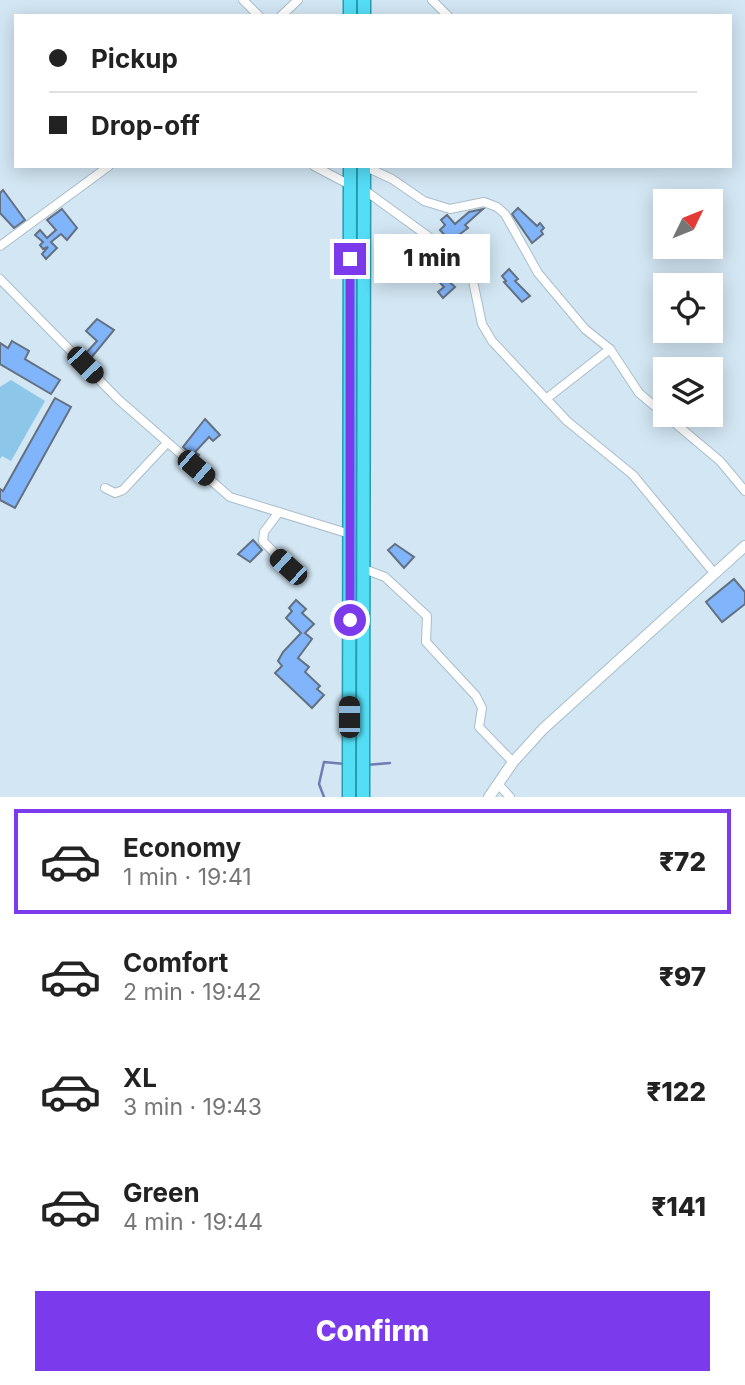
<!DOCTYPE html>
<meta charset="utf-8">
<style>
:root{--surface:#fff;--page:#f2f2f2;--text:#222;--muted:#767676;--line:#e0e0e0;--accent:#7c3aed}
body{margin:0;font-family:Inter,sans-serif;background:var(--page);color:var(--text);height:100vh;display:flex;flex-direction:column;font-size:26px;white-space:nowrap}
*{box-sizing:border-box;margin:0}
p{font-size:23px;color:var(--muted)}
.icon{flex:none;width:38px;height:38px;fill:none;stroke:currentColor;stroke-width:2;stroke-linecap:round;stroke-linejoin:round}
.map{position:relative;height:797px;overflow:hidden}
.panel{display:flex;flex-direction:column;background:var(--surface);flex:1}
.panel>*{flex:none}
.banner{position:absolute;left:14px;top:14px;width:718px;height:154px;border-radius:0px;box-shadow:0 4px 18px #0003;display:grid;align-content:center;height:154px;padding:0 35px;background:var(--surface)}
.needle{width:46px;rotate:47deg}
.fabs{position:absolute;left:653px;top:189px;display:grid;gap:14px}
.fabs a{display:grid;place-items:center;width:70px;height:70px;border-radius:0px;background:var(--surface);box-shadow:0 4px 18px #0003;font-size:35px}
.end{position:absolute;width:32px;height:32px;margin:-16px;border:9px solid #7c3aed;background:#fff;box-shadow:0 0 0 4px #fff}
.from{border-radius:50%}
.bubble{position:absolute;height:49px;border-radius:0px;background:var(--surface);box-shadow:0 4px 18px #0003;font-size:23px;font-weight:800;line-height:49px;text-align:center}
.car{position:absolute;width:21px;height:42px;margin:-21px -10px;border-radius:9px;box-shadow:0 0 5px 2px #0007;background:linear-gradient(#222 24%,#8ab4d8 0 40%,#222 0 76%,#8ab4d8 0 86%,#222 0)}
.banner b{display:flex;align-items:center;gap:24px;height:66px;font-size:26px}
.banner b+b{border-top:2px solid var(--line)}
.banner i{width:18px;height:18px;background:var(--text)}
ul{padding:12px 0 0;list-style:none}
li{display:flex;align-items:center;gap:21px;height:105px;margin:0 14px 10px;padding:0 21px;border:4px solid transparent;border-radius:0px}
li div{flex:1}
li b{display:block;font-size:26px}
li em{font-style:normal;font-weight:800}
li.active{border-color:var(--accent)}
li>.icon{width:63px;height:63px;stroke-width:1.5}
.button{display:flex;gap:14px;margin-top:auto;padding:14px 35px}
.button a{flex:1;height:80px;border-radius:0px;background:var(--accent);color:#fff;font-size:28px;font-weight:800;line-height:80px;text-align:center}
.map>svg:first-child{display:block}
.green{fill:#8cc7ea}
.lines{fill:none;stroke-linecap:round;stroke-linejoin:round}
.stream{stroke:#727bb4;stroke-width:2.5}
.building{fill:#80b4fb;stroke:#647080;stroke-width:2}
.minor-casing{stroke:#a9bdca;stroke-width:10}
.tertiary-casing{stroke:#a9bdca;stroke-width:12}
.trunk-casing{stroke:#289bb0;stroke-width:15}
.minor{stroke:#fff;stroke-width:8}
.tertiary{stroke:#fff;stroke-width:10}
.trunk{stroke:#54def6;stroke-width:12}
.route{stroke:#7c3aed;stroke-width:9}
</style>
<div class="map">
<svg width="745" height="797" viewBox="0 0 745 797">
<rect width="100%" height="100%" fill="#d2e6f3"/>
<polygon class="green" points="11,380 45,401 11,461 2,456 0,459 0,387"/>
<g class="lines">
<g class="stream">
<polyline points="366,765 390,763"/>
<polyline points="324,797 319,784 324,762 345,764"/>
</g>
</g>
<g class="building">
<polygon points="3,190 25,220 14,228 0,213 0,193"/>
<polygon points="518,208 537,226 540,223 544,228 541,231 543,234 532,243 512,214"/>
<polygon points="62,209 77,228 67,240 61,234 51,242 57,248 46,259 42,254 48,247 43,249 40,245 43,242 35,235 40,230 47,238 56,230 47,220"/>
<polygon points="483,209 465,225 468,228 460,234 467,241 457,249 440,230 445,225 441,220 447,215 455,224 469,212"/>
<polygon points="421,256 455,287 443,298 438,292 444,287 433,275 428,279 417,267 420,265 416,260"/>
<polygon points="509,269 518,279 515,281 530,296 522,302 504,282 506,281 502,276"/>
<polygon points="97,319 114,330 91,358 86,353 97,341 86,331"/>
<polygon points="12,341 29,351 25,359 60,380 51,394 0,364 0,343 8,348"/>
<polygon points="55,398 71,407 15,508 0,500 0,489 3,491"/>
<polygon points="205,419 220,435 213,441 209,437 195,452 199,455 196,459 183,447"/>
<polygon points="253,540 262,550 250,562 238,554"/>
<polygon points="395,544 414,557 404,568 388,550"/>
<polygon points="734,579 745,592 745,604 722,622 706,602"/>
<polygon points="296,600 306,609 302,613 314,624 305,633 312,639 298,658 309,667 305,672 320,686 317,689 324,695 312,708 275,673 282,666 278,661 283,652 301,633 286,618 292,611 289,608"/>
</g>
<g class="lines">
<g class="minor-casing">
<g id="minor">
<polyline points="243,0 259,16"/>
<polyline points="432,0 448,16"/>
<polyline points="281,16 298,0"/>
<polyline points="314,166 350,185"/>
<polyline points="364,166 392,179 424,201 450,209 484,202 497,207 505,214 538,273 585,329 610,349 639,393 720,461 745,491"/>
<polyline points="363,189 429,237 466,272 473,281 482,324 492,341 567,421 633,475 715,574"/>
<polyline points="0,246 109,166"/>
<polyline points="0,279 119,400 230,497 350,534"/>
<polyline points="546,399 610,349"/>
<polyline points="105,488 115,493 123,490 167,443"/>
<polyline points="279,512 264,532 263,541 288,567"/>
<polyline points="364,569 385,577 427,616 426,642 476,696 482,708 479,727 513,762"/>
<polyline points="498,784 510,797"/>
</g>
</g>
<g class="tertiary-casing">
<polyline id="tertiary" points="489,797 513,762 543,729 745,546"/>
</g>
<g class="trunk-casing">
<g id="trunk">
<polyline points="350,16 350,0"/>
<polyline points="364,16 364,0"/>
<polyline points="349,797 350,166"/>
<polyline points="363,797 364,166"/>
</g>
</g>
<use href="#minor" class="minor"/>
<use href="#tertiary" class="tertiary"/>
<use href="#trunk" class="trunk"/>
</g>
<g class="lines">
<polyline class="route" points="350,259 350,620"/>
</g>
</svg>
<div class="fabs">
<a><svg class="needle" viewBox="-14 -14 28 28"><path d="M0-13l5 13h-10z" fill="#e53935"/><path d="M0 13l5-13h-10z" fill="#767676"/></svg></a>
<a><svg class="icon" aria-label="locate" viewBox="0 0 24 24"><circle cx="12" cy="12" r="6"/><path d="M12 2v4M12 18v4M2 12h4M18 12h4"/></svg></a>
<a><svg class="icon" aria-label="layers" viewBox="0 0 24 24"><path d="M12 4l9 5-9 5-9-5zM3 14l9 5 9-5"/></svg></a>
</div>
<i class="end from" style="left:350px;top:620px"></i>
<i class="end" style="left:350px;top:259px"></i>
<div class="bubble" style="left:374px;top:234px;width:116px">1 min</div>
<i class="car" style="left:85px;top:365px;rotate:136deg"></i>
<i class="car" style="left:196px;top:468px;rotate:131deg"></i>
<i class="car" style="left:288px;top:567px;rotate:312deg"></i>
<i class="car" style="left:349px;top:717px;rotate:0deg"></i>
<div class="banner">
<b><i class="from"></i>Pickup</b>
<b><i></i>Drop-off</b>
</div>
</div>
<section class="panel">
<ul>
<li class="active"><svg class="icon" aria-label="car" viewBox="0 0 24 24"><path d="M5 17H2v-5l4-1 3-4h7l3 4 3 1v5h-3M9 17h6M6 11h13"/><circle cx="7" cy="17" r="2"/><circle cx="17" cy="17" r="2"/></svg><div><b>Economy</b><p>1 min · 19:41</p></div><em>₹72</em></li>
<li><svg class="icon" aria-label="car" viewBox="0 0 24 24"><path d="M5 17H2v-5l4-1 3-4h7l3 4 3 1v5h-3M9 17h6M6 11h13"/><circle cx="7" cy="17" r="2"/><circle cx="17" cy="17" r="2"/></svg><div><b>Comfort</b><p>2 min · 19:42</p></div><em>₹97</em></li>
<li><svg class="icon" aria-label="car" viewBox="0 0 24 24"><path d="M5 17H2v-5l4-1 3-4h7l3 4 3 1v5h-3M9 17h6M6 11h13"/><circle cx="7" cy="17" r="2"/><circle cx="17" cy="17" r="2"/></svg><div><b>XL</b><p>3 min · 19:43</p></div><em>₹122</em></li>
<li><svg class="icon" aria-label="car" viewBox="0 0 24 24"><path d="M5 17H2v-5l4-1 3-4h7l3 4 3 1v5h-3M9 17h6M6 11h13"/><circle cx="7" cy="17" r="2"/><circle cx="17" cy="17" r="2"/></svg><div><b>Green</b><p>4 min · 19:44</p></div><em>₹141</em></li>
</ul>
<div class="button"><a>Confirm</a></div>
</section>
